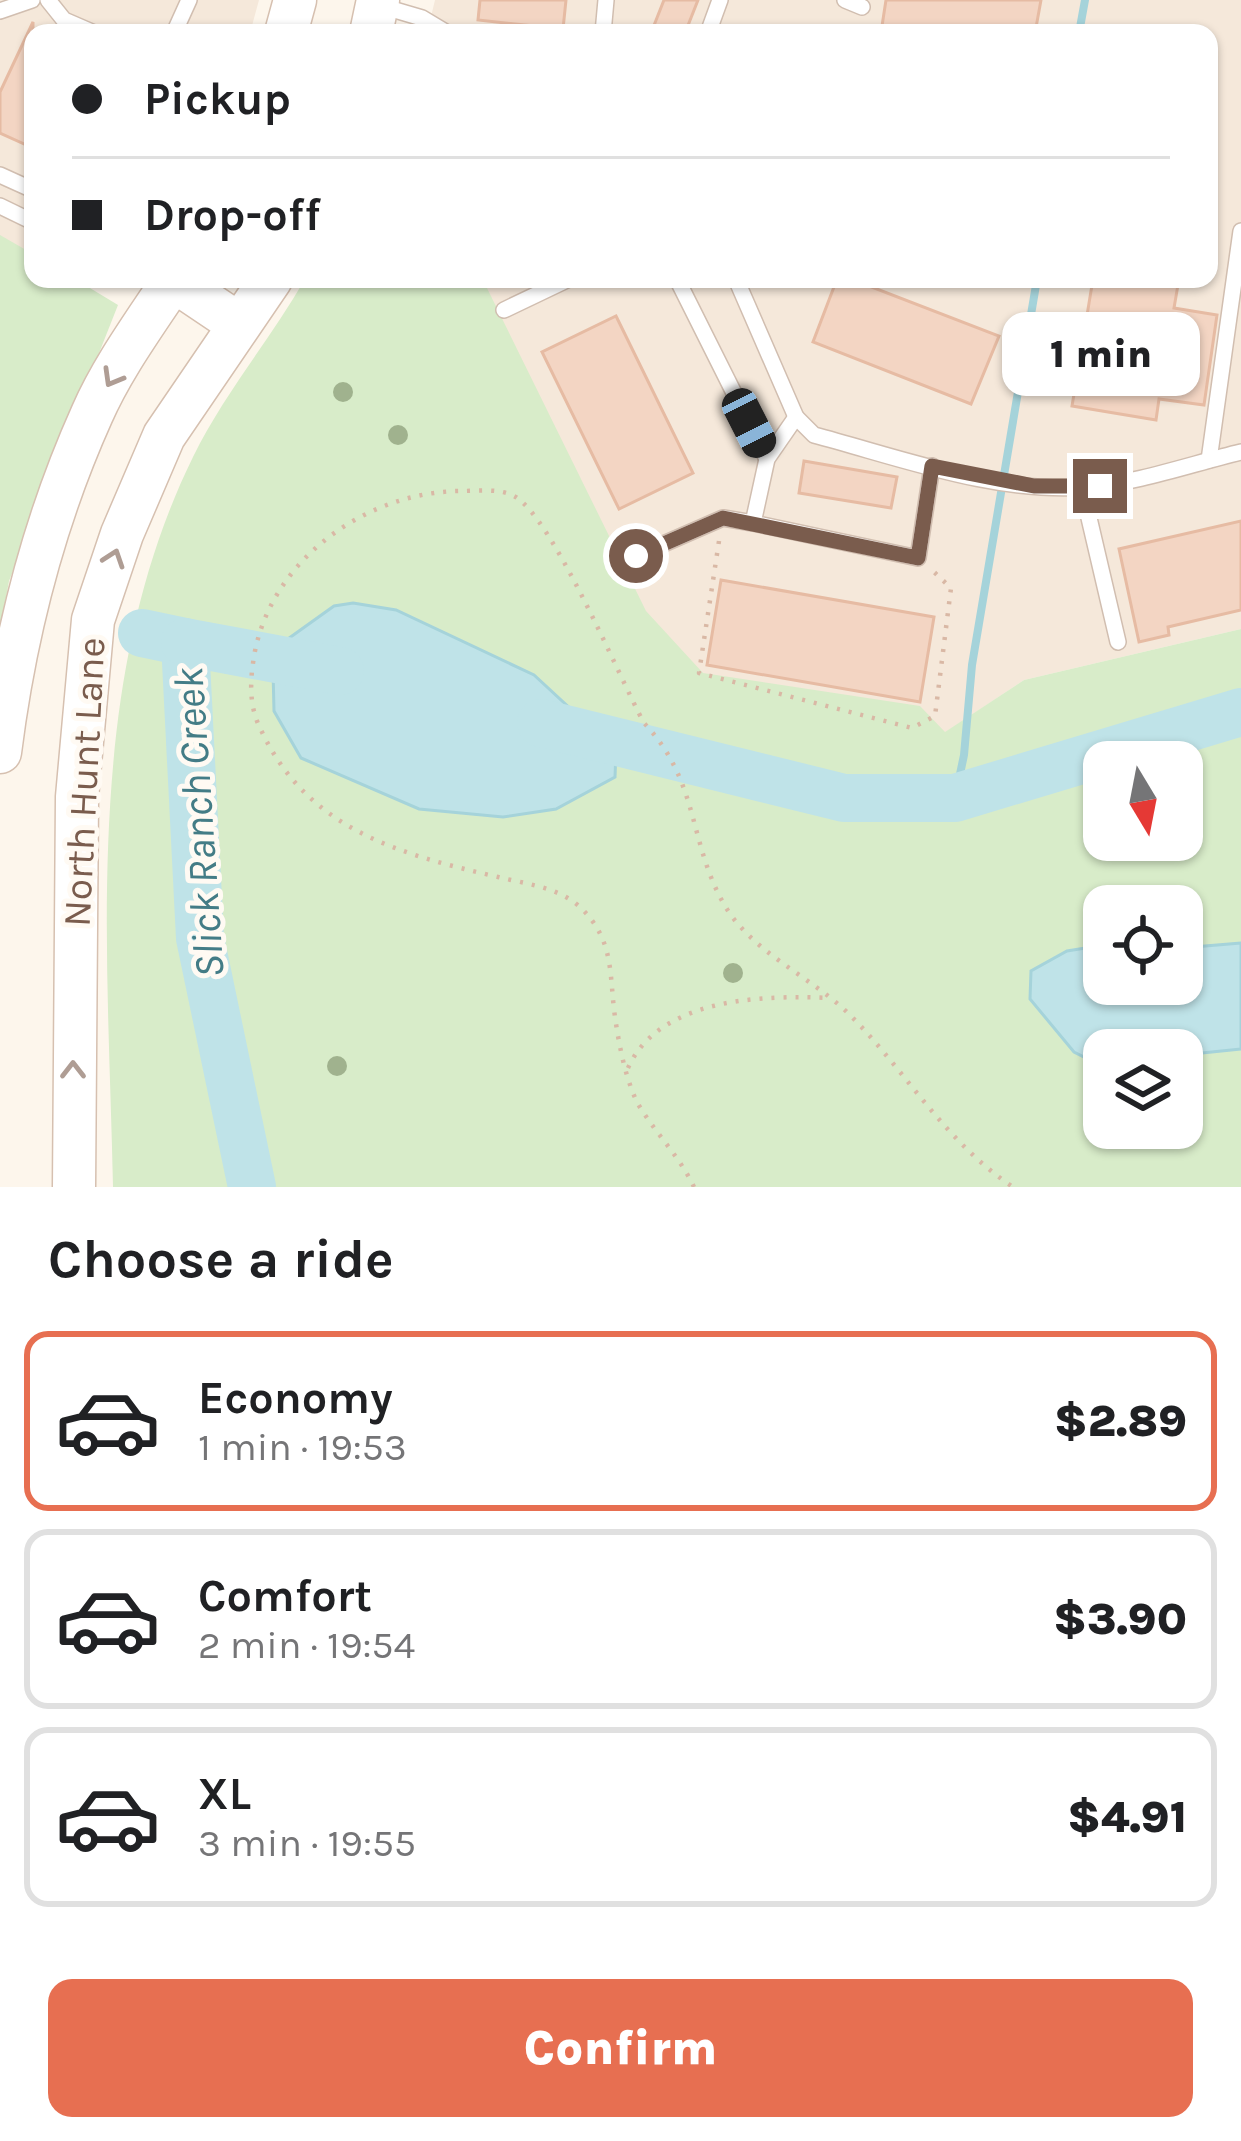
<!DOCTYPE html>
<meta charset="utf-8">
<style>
:root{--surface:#fff;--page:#f2f2f2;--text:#202124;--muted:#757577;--line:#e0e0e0;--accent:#e76f51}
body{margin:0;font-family:Karla,sans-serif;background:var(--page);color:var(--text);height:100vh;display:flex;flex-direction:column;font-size:45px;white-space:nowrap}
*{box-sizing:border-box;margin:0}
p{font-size:39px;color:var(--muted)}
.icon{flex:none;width:66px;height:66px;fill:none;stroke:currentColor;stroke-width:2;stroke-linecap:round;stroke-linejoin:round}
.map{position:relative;height:1187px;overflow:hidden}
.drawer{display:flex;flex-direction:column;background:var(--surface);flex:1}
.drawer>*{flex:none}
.top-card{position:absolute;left:24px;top:24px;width:1194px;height:264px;border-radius:24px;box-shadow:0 3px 9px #0004;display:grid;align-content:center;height:264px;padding:0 48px;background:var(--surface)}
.needle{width:78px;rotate:170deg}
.controls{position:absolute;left:1083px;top:741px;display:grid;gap:24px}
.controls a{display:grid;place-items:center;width:120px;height:120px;border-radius:24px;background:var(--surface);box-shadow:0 3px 9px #0004;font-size:60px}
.end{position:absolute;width:54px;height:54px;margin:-27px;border:15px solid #7a5c4d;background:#fff;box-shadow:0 0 0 6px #fff}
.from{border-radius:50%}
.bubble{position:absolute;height:84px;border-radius:24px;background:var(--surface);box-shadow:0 3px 9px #0004;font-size:39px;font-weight:800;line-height:84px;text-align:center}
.car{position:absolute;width:36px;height:72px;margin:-36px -18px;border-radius:15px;box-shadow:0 0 9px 3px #0007;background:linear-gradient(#222 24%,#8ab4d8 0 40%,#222 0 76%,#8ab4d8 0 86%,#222 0)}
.top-card b{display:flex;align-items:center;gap:42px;height:114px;font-size:45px}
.top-card b+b{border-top:3px solid var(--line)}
.top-card i{width:30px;height:30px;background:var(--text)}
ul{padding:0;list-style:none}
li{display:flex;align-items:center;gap:36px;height:180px;margin:0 24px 18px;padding:0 24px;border:6px solid var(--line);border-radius:24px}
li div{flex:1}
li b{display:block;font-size:45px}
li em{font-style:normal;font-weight:800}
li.current{border-color:var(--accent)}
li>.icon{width:108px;height:108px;stroke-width:1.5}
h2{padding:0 48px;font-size:54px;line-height:144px}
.cta{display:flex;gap:24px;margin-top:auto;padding:24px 48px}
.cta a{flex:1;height:138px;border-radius:24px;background:var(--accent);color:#fff;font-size:48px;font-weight:800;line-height:138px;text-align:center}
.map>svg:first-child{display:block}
.residential{fill:#f5e8da}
.green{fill:#d8ecc9;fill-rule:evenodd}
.water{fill:#bfe3e8;stroke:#a5d3da;stroke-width:3}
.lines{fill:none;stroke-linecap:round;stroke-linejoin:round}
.stream{stroke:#a5d3da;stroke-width:8}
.river{stroke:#bfe3e8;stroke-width:48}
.building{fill:#f3d5c3;stroke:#e6bba3;stroke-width:3}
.service-casing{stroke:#d1beb0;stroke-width:18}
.secondary-casing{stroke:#d6c0b0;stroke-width:45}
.path{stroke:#d9b8a5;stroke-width:4.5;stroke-dasharray:3 9;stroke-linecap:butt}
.service{stroke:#fff;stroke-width:15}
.secondary{stroke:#fff;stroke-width:42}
.tree{fill:#a0b28e}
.oneway{stroke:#af9d94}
.route{stroke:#7a5c4d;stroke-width:15}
.labels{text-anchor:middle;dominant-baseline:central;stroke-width:10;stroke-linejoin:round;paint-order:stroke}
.street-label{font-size:39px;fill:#7a5c4d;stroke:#fffaf3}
.water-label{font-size:42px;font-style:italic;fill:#437c86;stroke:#fffaf3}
</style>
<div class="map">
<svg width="1241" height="1187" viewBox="0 0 1241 1187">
<rect width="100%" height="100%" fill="#fdf6ec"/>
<g class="residential">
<polygon points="0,0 259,0 250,33 33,33 33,266 0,251"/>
<polygon points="435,0 1241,0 1241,629 1024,680 907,758 648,683 331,279 1209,279 1209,33 427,33"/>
</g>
<g class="green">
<polygon points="0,235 33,254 33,279 75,279 118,305 9,581 0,630"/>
<path d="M 305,279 L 410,279 L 418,287 L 486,286 L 646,611 L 703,673 L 920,706 L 945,732 L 1024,680 L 1241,629 L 1241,1187 L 113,1187 C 108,944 82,683 193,457 C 223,395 270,340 305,279 ZM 1104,762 L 1182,762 L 1182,840 L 1104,840 ZM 1104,906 L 1182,906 L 1182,984 L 1104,984 ZM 1104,1050 L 1182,1050 L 1182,1128 L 1104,1128 Z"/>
</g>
<g class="water">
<polygon points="353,603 396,610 534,675 616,751 615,777 556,809 503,817 419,809 301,758 274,711 273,670 285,641 334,606"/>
<polygon points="1241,943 1241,1049 1182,1055 1182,1050 1104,1050 1104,1067 1074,1052 1030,999 1031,971 1067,951 1104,945 1104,984 1182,984 1182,948"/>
</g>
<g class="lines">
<g class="stream">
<polyline points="1079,33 1085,0"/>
<polyline points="955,798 964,755 972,665 1037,279"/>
</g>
<g class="river">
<polyline points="142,633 185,642 200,938 252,1187"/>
<polyline points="185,642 340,671"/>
<polyline points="541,723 844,798 955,798 1241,712"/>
</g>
</g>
<g class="building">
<polygon points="480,0 566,0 563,29 478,20"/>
<polygon points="664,0 698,0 685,33 651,33"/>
<polygon points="886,0 1041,0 1035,33 929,33 882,26"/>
<polygon points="33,22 33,148 0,133 0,92"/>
<polygon points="837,279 851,279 999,336 971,404 813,342"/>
<polygon points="1093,279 1179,279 1174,308 1217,315 1204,405 1159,399 1156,420 1072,406"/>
<polygon points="616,316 693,473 619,509 542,352"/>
<polygon points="804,461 897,477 891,508 799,493"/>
<polygon points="1241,521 1241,610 1168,627 1169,635 1139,642 1119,549"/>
<polygon points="721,580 934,617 920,702 707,665"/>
</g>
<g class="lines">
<g class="service-casing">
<g id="service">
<polyline points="48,0 64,20 94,33"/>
<polyline points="845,0 862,7"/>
<polyline points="378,5 422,18 447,33"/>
<polyline points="0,11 32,0"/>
<polyline points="174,33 189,0"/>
<polyline points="603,33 606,0"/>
<polyline points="708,33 720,0"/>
<polyline points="0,175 33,190"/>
<polyline points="0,206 33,222"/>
<polyline points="677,279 767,459"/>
<path d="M 736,279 L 796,417 L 814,435 C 901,458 996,494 1087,487 C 1138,483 1191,464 1241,452"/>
<polyline points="504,310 569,279"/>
<polyline points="796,417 767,459 753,523 918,558 932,466"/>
<polyline points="1209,460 1241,231"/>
<polyline points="1082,488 1118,642"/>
<polyline points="636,556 723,518 753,523"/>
</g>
</g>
<g class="secondary-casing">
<g id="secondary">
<polyline points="286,33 295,0"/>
<polyline points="371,33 378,0"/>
<polyline points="173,280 237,323"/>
<path d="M 0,752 C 15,633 43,523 92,414 C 113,366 146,322 174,279"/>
<polyline points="74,1187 77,797 93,620 122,534 164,436 271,279"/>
</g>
</g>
<g class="path">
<polyline points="719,541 699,673 912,728 935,716 951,588 933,571"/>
<path d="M 628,1068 C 660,997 764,995 831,998"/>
<path d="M 694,1187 C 680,1158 661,1139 643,1112 C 627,1089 619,1045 615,1017 C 609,975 615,941 581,908 C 559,887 526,884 498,877 C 399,854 308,830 261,730 C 248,705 250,678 255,651 C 274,557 368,492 460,491 C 477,491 499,488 514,496 C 552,516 619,677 644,723 C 700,782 688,843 725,906 C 753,953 810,976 849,1014 C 906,1071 945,1142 1013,1187"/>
</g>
<use href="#service" class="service"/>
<use href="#secondary" class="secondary"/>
</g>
<g class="tree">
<circle cx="343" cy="392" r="10"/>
<circle cx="398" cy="435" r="10"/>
<circle cx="733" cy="973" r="10"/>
<circle cx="337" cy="1066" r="10"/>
</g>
<defs><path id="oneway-chevron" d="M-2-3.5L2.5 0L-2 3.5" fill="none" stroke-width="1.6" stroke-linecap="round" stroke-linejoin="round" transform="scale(3)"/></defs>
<g class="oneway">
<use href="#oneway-chevron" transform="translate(112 378) rotate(120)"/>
<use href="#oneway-chevron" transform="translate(114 558) rotate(-71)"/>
<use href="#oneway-chevron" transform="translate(73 1070) rotate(-90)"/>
</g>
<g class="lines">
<polyline class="route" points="636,556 723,518 918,558 932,466 1034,486 1100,486"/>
</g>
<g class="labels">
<g class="street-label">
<text transform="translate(84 782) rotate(-87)">North Hunt Lane</text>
</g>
<g class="water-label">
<text transform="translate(199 823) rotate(-94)">Slick Ranch Creek</text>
</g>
</g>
</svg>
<div class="controls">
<a><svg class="needle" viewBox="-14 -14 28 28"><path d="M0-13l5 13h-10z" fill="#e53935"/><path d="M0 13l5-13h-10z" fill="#757577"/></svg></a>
<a><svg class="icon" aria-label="locate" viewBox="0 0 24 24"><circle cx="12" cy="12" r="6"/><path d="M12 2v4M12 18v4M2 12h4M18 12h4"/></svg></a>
<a><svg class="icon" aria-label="layers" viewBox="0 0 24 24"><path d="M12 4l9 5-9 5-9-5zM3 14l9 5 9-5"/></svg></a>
</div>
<i class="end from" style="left:636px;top:556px"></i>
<i class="end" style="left:1100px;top:486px"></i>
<div class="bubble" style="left:1002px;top:312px;width:198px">1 min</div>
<i class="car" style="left:749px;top:423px;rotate:153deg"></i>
<div class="top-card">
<b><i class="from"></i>Pickup</b>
<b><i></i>Drop-off</b>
</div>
</div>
<section class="drawer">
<h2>Choose a ride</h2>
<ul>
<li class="current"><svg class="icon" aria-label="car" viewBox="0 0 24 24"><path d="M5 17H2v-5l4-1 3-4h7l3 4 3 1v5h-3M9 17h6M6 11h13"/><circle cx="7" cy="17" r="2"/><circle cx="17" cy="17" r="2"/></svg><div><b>Economy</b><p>1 min · 19:53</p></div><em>$2.89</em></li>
<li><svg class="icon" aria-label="car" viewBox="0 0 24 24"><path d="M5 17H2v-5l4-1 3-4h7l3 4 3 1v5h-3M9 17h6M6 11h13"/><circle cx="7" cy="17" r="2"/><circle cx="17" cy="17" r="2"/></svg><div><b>Comfort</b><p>2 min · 19:54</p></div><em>$3.90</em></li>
<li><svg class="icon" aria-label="car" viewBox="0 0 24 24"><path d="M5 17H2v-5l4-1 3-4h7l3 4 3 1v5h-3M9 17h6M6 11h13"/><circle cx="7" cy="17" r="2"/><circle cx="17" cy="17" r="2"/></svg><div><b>XL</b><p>3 min · 19:55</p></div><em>$4.91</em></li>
</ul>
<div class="cta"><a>Confirm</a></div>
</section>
